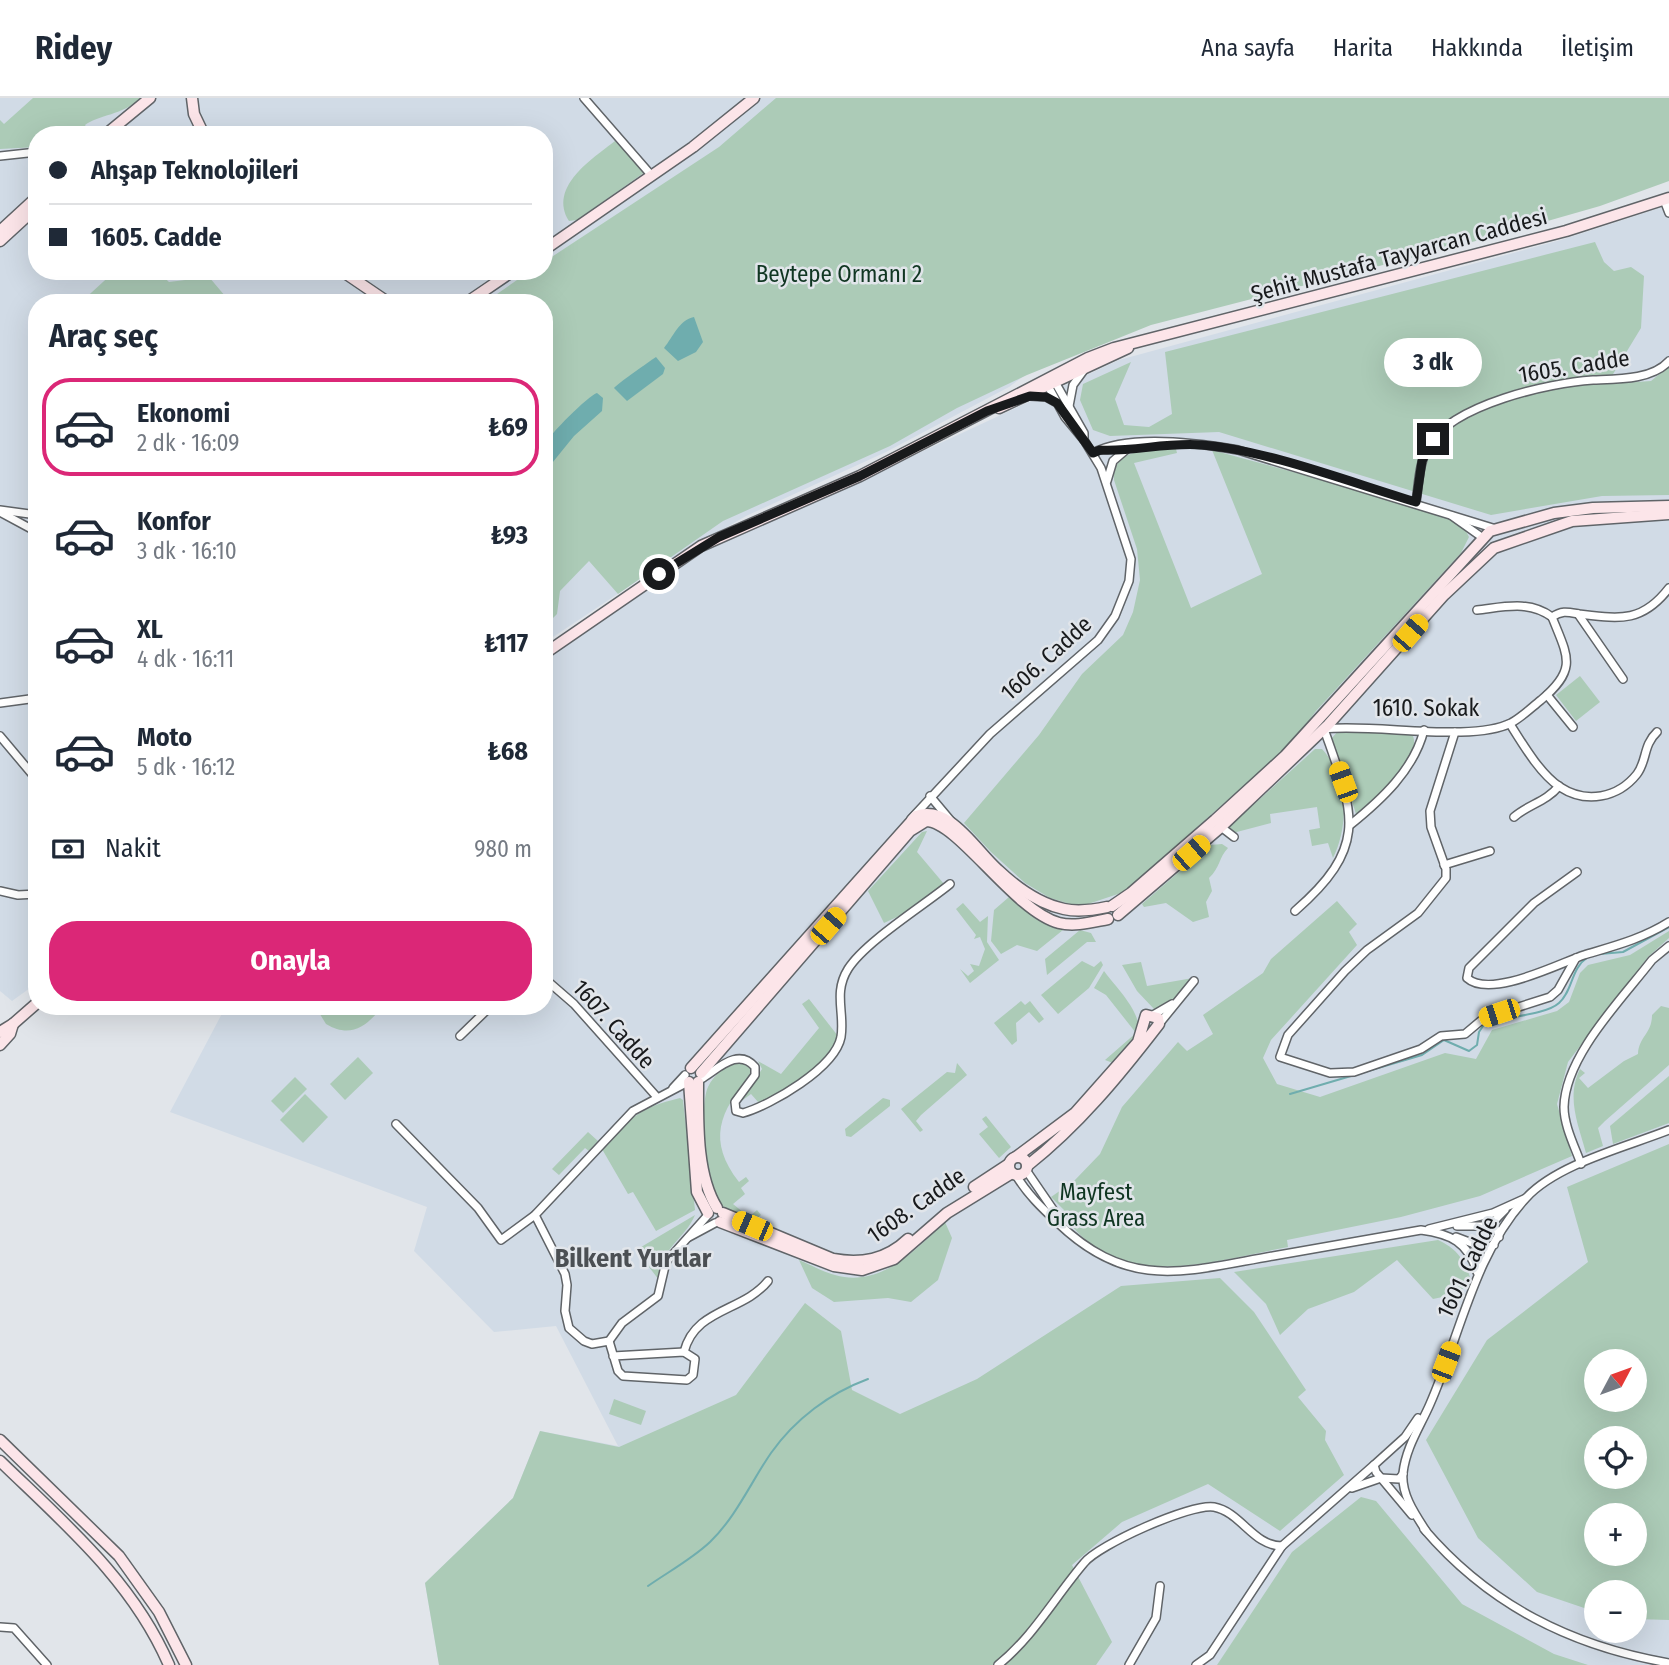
<!DOCTYPE html>
<html lang="tr">
<meta charset="utf-8">
<style>
:root{--surface:#fff;--page:#f2f2f3;--text:#1f2937;--muted:#747a83;--line:#e0e1e3;--accent:#db2777}
body{margin:0;font-family:"Fira Sans Condensed",sans-serif;background:var(--page);color:var(--text);height:100vh;display:flex;flex-direction:column;font-size:26px;white-space:nowrap}
*{box-sizing:border-box;margin:0}
p{font-size:23px;color:var(--muted)}
.icon{flex:none;width:38px;height:38px;fill:none;stroke:currentColor;stroke-width:2;stroke-linecap:round;stroke-linejoin:round}
.map{position:relative;flex:1;overflow:hidden}
.side{position:absolute;left:28px;top:196px;width:525px;height:721px;display:flex;flex-direction:column;background:var(--surface);border-radius:28px;box-shadow:0 7px 28px #0002}
.side>*{flex:none}
.top-card{position:absolute;left:28px;top:28px;width:525px;height:154px;border-radius:28px;box-shadow:0 7px 28px #0002;display:grid;align-content:center;height:154px;padding:0 21px;background:var(--surface)}
.needle{width:46px;rotate:49deg}
.fabs{position:absolute;left:1584px;top:1251px;display:grid;gap:14px}
.fabs a{display:grid;place-items:center;width:63px;height:63px;border-radius:50%;background:var(--surface);box-shadow:0 7px 28px #0002;font-size:35px}
.end{position:absolute;width:32px;height:32px;margin:-16px;border:9px solid #181a1c;background:#fff;box-shadow:0 0 0 4px #fff}
.from{border-radius:50%}
.bubble{position:absolute;height:49px;border-radius:24px;background:var(--surface);box-shadow:0 7px 28px #0002;font-size:23px;font-weight:700;line-height:49px;text-align:center}
.car{position:absolute;width:21px;height:42px;margin:-21px -10px;border-radius:9px;box-shadow:0 0 5px 2px #0007;background:linear-gradient(#f5c518 24%,#345 0 40%,#f5c518 0 76%,#345 0 86%,#f5c518 0)}
.top-card b{display:flex;align-items:center;gap:24px;height:66px;font-size:26px}
.top-card b+b{border-top:2px solid var(--line)}
.top-card i{width:18px;height:18px;background:var(--text)}
ul{padding:0;list-style:none}
li{display:flex;align-items:center;gap:21px;height:98px;margin:0 14px 10px;padding:0 7px;border:4px solid transparent;border-radius:28px}
li div{flex:1}
li b{display:block;font-size:26px}
li em{font-style:normal;font-weight:700}
li.selected{border-color:var(--accent)}
li>.icon{width:63px;height:63px;stroke-width:1.5}
h2{padding:0 21px;font-size:32px;line-height:84px}
.pay{display:flex;align-items:center;gap:18px;height:77px;padding:0 21px;font-size:26px}
.pay p{margin-inline-start:auto}
.cta{display:flex;gap:14px;margin-top:auto;padding:14px 21px}
.cta a{flex:1;height:80px;border-radius:28px;background:var(--accent);color:#fff;font-size:28px;font-weight:700;line-height:80px;text-align:center}
header{display:flex;align-items:center;gap:42px;box-sizing:border-box;height:98px;padding:0 35px;background:var(--surface);border-bottom:2px solid var(--line)}
header strong{font-size:33px}
nav{display:flex;gap:38px;margin-inline-start:auto;font-size:24px}
.map>svg:first-child{display:block}
.built{fill:#d1dbe6;fill-rule:evenodd}
.green{fill:#accbb7;fill-rule:evenodd}
.water{fill:#6fadae}
.lines{fill:none;stroke-linecap:round;stroke-linejoin:round}
.stream{stroke:#6fadae;stroke-width:2}
.street-casing{stroke:#606468;stroke-width:10}
.secondary-casing{stroke:#606468;stroke-width:13}
.street{stroke:#fff;stroke-width:7}
.secondary{stroke:#fce5e9;stroke-width:10}
.route{stroke:#181a1c;stroke-width:9}
.labels{text-anchor:middle;dominant-baseline:central;stroke-width:5;stroke-linejoin:round;paint-order:stroke}
.street-label{font-size:23px;fill:#181a1c;stroke:#e1e5ea}
.park-label{font-size:23px;fill:#103622;stroke:#e1e5ea}
.quarter-label{font-size:26px;font-weight:bold;fill:#4b4f53;stroke:#e1e5ea}
</style>
<header>
<strong>Ridey</strong>
<nav><a>Ana sayfa</a><a>Harita</a><a>Hakkında</a><a>İletişim</a></nav>
</header>
<div class="map">
<svg width="1669" height="1567" viewBox="0 0 1669 1567">
<rect width="100%" height="100%" fill="#e1e5ea"/>
<g class="built">
<path d="M 0,0 L 982,0 L 1112,213 L 1009,289 L 886,354 L 746,418 L 658,469 L 544,545 L 544,205 L 37,205 L 37,885 L 12,903 L 0,893 ZM 37,37 L 544,37 L 544,173 L 37,173 Z"/>
<path d="M 1669,107 L 1669,1567 L 439,1567 L 425,1485 L 513,1400 L 540,1333 L 618,1348 L 556,1228 L 494,1234 L 414,1153 L 427,1109 L 170,1014 L 226,908 L 544,908 L 544,561 L 693,456 L 777,421 L 1119,262 L 1561,142 ZM 1596,1264 L 1634,1264 L 1634,1302 L 1596,1302 ZM 1596,1340 L 1634,1340 L 1634,1379 L 1596,1379 ZM 1596,1418 L 1634,1418 L 1634,1456 L 1596,1456 ZM 1596,1494 L 1634,1494 L 1634,1533 L 1596,1533 Z"/>
</g>
<g class="green">
<path d="M 33,0 L 141,0 C 123,17 98,17 85,27 L 90,35 L 86,37 L 37,37 L 37,49 L 0,51 L 0,22 L 4,26 Z"/>
<polygon points="776,0 1669,0 1669,83 1600,108 1495,138 1151,227 1027,277 957,310 890,348 723,423 618,496 589,463 560,493 557,516 552,521 544,521 544,205 484,205 530,173 544,173 544,164 719,49"/>
<path d="M 615,43 L 645,74 L 577,122 L 569,123 C 548,89 592,61 615,43 Z"/>
<polygon points="1595,144 1604,164 1614,173 1631,169 1644,178 1641,230 1607,286 1651,283 1669,268 1669,397 1602,398 1491,417 1219,334 1110,338 1093,332 1080,302 1083,286 1131,264 1115,301 1124,327 1149,329 1172,316 1165,254"/>
<polygon points="115,173 157,173 169,184 209,179 231,205 80,205"/>
<path d="M 1176,351 L 1177,355 L 1134,365 L 1191,510 L 1262,476 L 1212,352 L 1445,415 L 1464,429 L 1469,439 L 1461,455 L 1316,613 L 1293,644 L 1124,794 L 1088,806 L 1070,806 L 1050,800 L 1025,785 L 991,754 L 964,725 L 1039,637 L 1082,576 L 1123,537 L 1133,514 L 1140,482 L 1137,451 L 1114,382 C 1113,348 1151,353 1176,351 Z"/>
<polygon points="1580,578 1600,604 1576,623 1556,597"/>
<path d="M 1338,633 L 1411,635 C 1428,655 1371,704 1356,716 L 1332,640 Z"/>
<path d="M 1315,651 L 1322,651 C 1349,680 1349,727 1333,760 L 1328,745 L 1312,748 L 1309,732 L 1320,730 L 1317,709 L 1270,716 L 1271,725 L 1233,735 L 1228,730 Z"/>
<polygon points="927,733 917,754 944,786 910,813 884,825 868,793 922,734"/>
<path d="M 1222,746 L 1228,750 C 1219,759 1220,770 1209,780 L 1212,793 L 1206,804 L 1209,819 L 1193,824 L 1166,805 L 1144,809 L 1142,806 L 1210,747 Z"/>
<polygon points="1009,799 1031,817 1063,832 1037,853 1017,847 1001,856 991,843 994,812"/>
<path d="M 1337,803 L 1357,826 L 1349,834 L 1357,847 L 1271,942 L 1263,960 L 1277,986 L 1320,999 L 1445,955 L 1476,961 L 1492,932 L 1557,913 L 1569,904 L 1580,875 L 1588,867 L 1630,857 L 1669,833 L 1669,840 L 1648,859 L 1568,964 L 1557,1006 L 1572,1058 L 1480,1098 L 1401,1119 L 1287,1142 L 1288,1149 C 1207,1164 1117,1197 1061,1114 L 1064,1112 L 1051,1099 L 1074,1083 L 1100,1056 L 1122,1009 L 1178,944 L 1187,953 L 1213,936 L 1203,917 L 1263,875 L 1271,861 Z"/>
<polygon points="963,805 980,824 988,818 987,844 999,862 970,885 960,871 968,878 974,873 970,866 979,868 985,851 980,839 974,841 976,837 956,811"/>
<polygon points="1080,832 1091,835 1096,844 1087,844 1047,877 1045,861"/>
<polygon points="1082,863 1094,869 1101,863 1103,867 1089,890 1058,916 1041,897"/>
<polygon points="1141,864 1147,888 1193,880 1172,903 1154,911 1137,893 1122,867"/>
<path d="M 1104,873 C 1116,890 1148,919 1136,941 C 1132,950 1120,958 1113,965 L 1105,962 L 1136,935 L 1106,897 L 1094,890 Z"/>
<path d="M 809,901 L 838,938 C 826,969 787,991 759,1005 L 751,996 L 740,1004 L 762,971 L 758,963 L 781,976 L 819,930 L 802,906 Z"/>
<polygon points="1021,903 1025,907 1030,903 1044,921 1039,925 1029,914 1016,925 1017,943 1012,947 994,925"/>
<path d="M 315,908 L 383,908 C 367,928 351,941 326,926 Z"/>
<path d="M 1661,908 L 1669,910 L 1669,967 L 1605,1023 L 1598,1030 L 1603,1048 L 1586,1055 C 1578,1026 1566,999 1580,971 L 1585,975 L 1579,980 L 1588,990 L 1624,963 L 1638,956 C 1639,938 1652,936 1652,917 Z"/>
<polygon points="358,959 373,975 345,1002 330,986"/>
<path d="M 741,964 L 750,970 L 751,978 C 719,1013 707,1043 739,1084 L 746,1079 L 749,1083 L 741,1090 L 745,1096 L 733,1106 L 749,1119 L 757,1112 L 761,1117 L 752,1124 C 740,1119 724,1112 717,1101 C 706,1083 699,1008 708,989 C 714,976 727,966 741,964 Z"/>
<polygon points="957,965 967,977 921,1017 916,1023 923,1032 920,1034 901,1011 947,974 955,975"/>
<polygon points="1669,978 1669,1025 1613,1046 1610,1028"/>
<polygon points="295,979 307,991 283,1015 271,1003"/>
<polygon points="305,996 328,1019 303,1045 280,1022"/>
<path d="M 680,1000 L 683,1002 L 695,1112 L 656,1133 L 633,1094 L 628,1096 L 602,1051 C 630,1020 638,1010 680,1000 Z"/>
<polygon points="883,1000 890,1002 890,1008 851,1039 846,1038 845,1031"/>
<polygon points="986,1018 1011,1049 999,1060 979,1036 988,1029 982,1021"/>
<polygon points="588,1034 598,1043 589,1053 585,1050 559,1077 552,1071"/>
<path d="M 1669,1046 L 1669,1522 L 1635,1521 L 1634,1494 L 1596,1494 L 1596,1514 L 1537,1494 L 1478,1440 L 1426,1342 L 1487,1242 L 1588,1164 L 1567,1089 ZM 1596,1264 L 1634,1264 L 1634,1302 L 1596,1302 ZM 1634,1340 L 1634,1379 L 1596,1379 L 1596,1340 ZM 1596,1418 L 1634,1418 L 1634,1456 L 1596,1456 Z"/>
<path d="M 695,1117 C 683,1144 661,1148 659,1182 L 636,1152 Z"/>
<path d="M 945,1124 L 952,1140 L 938,1182 L 911,1204 L 888,1200 L 834,1204 L 812,1190 L 799,1162 C 811,1167 823,1174 835,1177 C 881,1190 915,1152 945,1124 Z"/>
<path d="M 1438,1142 C 1459,1152 1465,1163 1472,1185 L 1452,1197 L 1433,1201 L 1397,1162 L 1354,1194 L 1308,1211 L 1280,1237 L 1266,1206 L 1234,1174 Z"/>
<polygon points="1220,1180 1254,1214 1306,1292 1298,1299 1326,1333 1325,1342 1344,1377 1280,1433 1208,1386 1122,1424 1072,1467 1112,1544 1096,1567 439,1567 425,1485 513,1400 540,1333 619,1349 736,1297 805,1205 841,1233 852,1292 900,1316 977,1281 1121,1188"/>
<polygon points="614,1301 646,1313 641,1327 609,1316"/>
<polygon points="1361,1399 1376,1403 1462,1506 1554,1556 1588,1567 1217,1567 1292,1454"/>
</g>
<g class="water">
<path d="M 694,219 L 703,244 L 696,254 L 678,263 L 664,250 C 673,239 679,222 694,219 Z"/>
<path d="M 656,259 L 665,270 L 663,276 L 627,303 L 614,290 C 617,286 650,263 656,259 Z"/>
<path d="M 597,295 L 603,300 L 602,313 L 574,338 L 544,375 C 544,366 542,354 545,346 C 548,338 589,297 597,295 Z"/>
</g>
<g class="lines">
<g class="stream">
<polyline points="1600,856 1623,854 1669,829"/>
<path d="M 1290,996 L 1422,957 L 1444,942 L 1469,953 L 1477,947 L 1479,934 L 1485,925 C 1504,919 1546,917 1559,905 C 1574,891 1570,871 1588,859"/>
<path d="M 648,1488 C 668,1474 692,1461 710,1444 C 736,1419 751,1384 771,1355 C 795,1321 830,1295 868,1281"/>
</g>
<g class="street-casing">
<g id="street">
<polyline points="584,0 652,78"/>
<polyline points="0,58 37,54"/>
<polyline points="1664,102 1669,115"/>
<polyline points="1055,284 1084,335 1084,342"/>
<polyline points="1030,298 1046,299 1055,304"/>
<polyline points="1069,308 1073,287 1084,272"/>
<path d="M 1093,355 C 1128,336 1198,345 1238,352 L 1496,431"/>
<polyline points="1107,383 1113,363 1127,351"/>
<path d="M 1416,404 C 1419,385 1419,364 1429,347 C 1454,306 1549,285 1593,282 C 1617,281 1652,282 1669,263"/>
<polyline points="0,412 37,417"/>
<polyline points="0,414 37,434"/>
<polyline points="1452,418 1483,440"/>
<path d="M 1477,512 C 1504,509 1529,502 1552,519"/>
<polyline points="1578,516 1623,581"/>
<path d="M 1552,519 C 1562,512 1568,514 1579,516 C 1620,521 1642,525 1669,490"/>
<polyline points="1547,597 1573,629"/>
<polyline points="0,605 37,600"/>
<path d="M 1510,626 C 1522,645 1540,676 1560,689 C 1586,706 1618,700 1637,676 C 1647,663 1643,647 1657,634"/>
<polyline points="1455,634 1430,713 1431,729 1446,771 1446,780 1418,815 1367,852 1345,873 1288,937 1280,959 1330,975 1354,974 1421,951 1441,938 1465,936 1484,920 1550,899 1558,892 1576,860"/>
<polyline points="0,638 37,682"/>
<polyline points="930,698 951,723"/>
<path d="M 1514,719 C 1529,706 1546,704 1559,688"/>
<polyline points="911,721 990,636 1098,542 1115,518 1129,483 1131,461 1101,370 1084,342 1065,319 1048,288"/>
<path d="M 1350,727 C 1381,702 1414,672 1424,632"/>
<polyline points="1221,729 1234,739"/>
<polyline points="1444,767 1490,753"/>
<path d="M 1577,774 L 1534,805 L 1469,870 L 1467,880 C 1490,901 1558,866 1584,857 C 1614,848 1642,841 1669,824"/>
<polyline points="0,793 18,797 37,796"/>
<path d="M 1295,813 C 1371,747 1353,714 1324,631 C 1374,625 1470,645 1511,625 C 1522,619 1531,610 1541,602 C 1578,571 1568,559 1552,519"/>
<polyline points="544,880 574,906 656,998"/>
<polyline points="1153,917 1172,906"/>
<polyline points="1159,926 1194,883"/>
<polyline points="460,938 491,908"/>
<path d="M 701,981 C 718,971 738,949 755,969 L 755,977 L 735,1004 L 736,1013 L 743,1015 C 771,1007 835,970 841,939 C 845,915 833,895 848,871 C 865,844 923,808 950,786"/>
<polyline points="673,990 685,977"/>
<polyline points="396,1026 478,1110 501,1142 535,1117 633,1013 688,984"/>
<path d="M 1581,1066 C 1575,1049 1564,1028 1564,1009 C 1565,958 1622,901 1652,862 L 1669,848"/>
<polyline points="1026,1072 1063,1126"/>
<path d="M 1016,1077 C 1026,1095 1043,1111 1058,1125 C 1130,1194 1186,1173 1273,1158 C 1322,1149 1372,1141 1421,1132 C 1451,1136 1468,1144 1477,1174"/>
<polyline points="535,1117 565,1176 567,1187 565,1213 569,1230 584,1243 592,1246 609,1243 622,1225 658,1198 666,1164 707,1118"/>
<polyline points="1457,1128 1488,1128 1498,1133 1499,1139"/>
<polyline points="1429,1131 1493,1115 1524,1101"/>
<polyline points="689,1139 715,1125"/>
<polyline points="1456,1139 1485,1150 1494,1147"/>
<path d="M 1477,1168 C 1479,1142 1487,1129 1505,1112"/>
<polyline points="609,1243 618,1273 623,1278 687,1282 693,1277 695,1261 684,1254 613,1258"/>
<path d="M 684,1254 C 695,1210 743,1214 768,1183"/>
<polyline points="1352,1390 1381,1380 1399,1381 1403,1376"/>
<polyline points="1412,1417 1376,1374 1374,1367 1405,1339 1418,1320"/>
<path d="M 1424,1431 C 1489,1507 1571,1548 1669,1565"/>
<path d="M 1426,1433 C 1415,1416 1401,1396 1403,1375 C 1406,1349 1420,1329 1430,1306 C 1460,1238 1474,1156 1526,1100 C 1557,1066 1626,1049 1669,1032"/>
<polyline points="0,1529 14,1530 47,1567"/>
<path d="M 998,1567 C 1033,1539 1055,1499 1084,1465 C 1098,1447 1191,1405 1214,1409 C 1241,1414 1253,1448 1282,1448"/>
<polyline points="1129,1567 1156,1520 1160,1488"/>
<polyline points="1196,1567 1210,1557 1282,1448 1374,1367"/>
</g>
</g>
<g class="secondary-casing">
<g id="secondary">
<polyline points="192,0 194,16 204,37"/>
<polyline points="105,37 150,0"/>
<polyline points="0,133 37,99"/>
<polyline points="0,143 37,109"/>
<polyline points="544,152 693,49 754,0"/>
<polyline points="342,173 389,205"/>
<polyline points="466,205 513,173"/>
<polyline points="999,310 1128,250"/>
<polyline points="544,556 701,448 860,378 1088,260 1114,250 1566,133 1669,100"/>
<polyline points="1112,808 1131,795 1215,722 1285,658 1490,433 1554,415 1593,410 1669,408"/>
<polyline points="1118,817 1221,729 1328,627 1444,497 1494,450 1572,423 1669,416"/>
<polyline points="0,934 13,926 37,905"/>
<polyline points="0,947 10,936 13,926"/>
<path d="M 691,970 L 916,718 C 950,706 976,753 998,772 C 1016,789 1040,806 1064,811 C 1078,814 1093,812 1107,809"/>
<path d="M 701,975 L 910,733 L 926,723 C 958,723 1014,813 1059,825 C 1075,829 1092,824 1108,821"/>
<polyline points="689,984 697,1094 708,1115"/>
<path d="M 698,984 C 698,1023 696,1076 717,1110"/>
<circle cx="1018" cy="1068" r="9"/>
<path d="M 1016,1059 L 1075,1015 L 1138,944 L 1146,917 L 1158,920 L 1159,926 C 1119,978 1078,1028 1027,1068"/>
<polyline points="974,1089 1009,1066"/>
<path d="M 723,1115 L 833,1161 C 861,1166 886,1162 908,1141"/>
<polyline points="720,1124 834,1168 862,1172 894,1161 947,1115 1012,1075"/>
<polyline points="0,1342 119,1458 159,1514 186,1567"/>
<path d="M 0,1363 C 64,1425 133,1483 169,1567"/>
</g>
</g>
<use href="#street" class="street"/>
<use href="#secondary" class="secondary"/>
</g>
<g class="lines">
<path class="route" d="M 659,476 L 719,439 L 860,378 L 987,313 L 1030,298 L 1046,299 L 1057,305 L 1093,355 L 1100,352 C 1134,354 1166,344 1202,347 C 1267,352 1352,385 1416,404 L 1422,363 L 1433,341"/>
</g>
<g class="labels">
<g class="street-label">
<text transform="translate(1399 157) rotate(-15)">Şehit Mustafa Tayyarcan Caddesi</text>
<text transform="translate(1574 268) rotate(-9)">1605. Cadde</text>
<text transform="translate(1046 560) rotate(-42)">1606. Cadde</text>
<text x="1426" y="610">1610. Sokak</text>
<text transform="translate(614 926) rotate(48)">1607. Cadde</text>
<text transform="translate(916 1107) rotate(-35)">1608. Cadde</text>
<text transform="translate(1467 1169) rotate(-64)">1601. Cadde</text>
</g>
<g class="park-label">
<text x="839" y="176">Beytepe Ormanı 2</text>
<text x="1096" y="1094">Mayfest<tspan x="1096" dy="26">Grass Area</tspan></text>
</g>
<g class="quarter-label">
<text x="633" y="1160">Bilkent Yurtlar</text>
</g>
</g>
</svg>
<div class="fabs">
<a><svg class="needle" viewBox="-14 -14 28 28"><path d="M0-13l5 13h-10z" fill="#e53935"/><path d="M0 13l5-13h-10z" fill="#747a83"/></svg></a>
<a><svg class="icon" aria-label="locate" viewBox="0 0 24 24"><circle cx="12" cy="12" r="6"/><path d="M12 2v4M12 18v4M2 12h4M18 12h4"/></svg></a>
<a>+</a>
<a>−</a>
</div>
<i class="end from" style="left:659px;top:476px"></i>
<i class="end" style="left:1433px;top:341px"></i>
<div class="bubble" style="left:1384px;top:240px;width:98px">3 dk</div>
<i class="car" style="left:1410px;top:535px;rotate:41deg"></i>
<i class="car" style="left:1343px;top:684px;rotate:340deg"></i>
<i class="car" style="left:1191px;top:755px;rotate:49deg"></i>
<i class="car" style="left:828px;top:828px;rotate:41deg"></i>
<i class="car" style="left:1499px;top:915px;rotate:252deg"></i>
<i class="car" style="left:752px;top:1128px;rotate:293deg"></i>
<i class="car" style="left:1446px;top:1264px;rotate:21deg"></i>
<div class="top-card">
<b><i class="from"></i>Ahşap Teknolojileri</b>
<b><i></i>1605. Cadde</b>
</div>
<section class="side">
<h2>Araç seç</h2>
<ul>
<li class="selected"><svg class="icon" aria-label="car" viewBox="0 0 24 24"><path d="M5 17H2v-5l4-1 3-4h7l3 4 3 1v5h-3M9 17h6M6 11h13"/><circle cx="7" cy="17" r="2"/><circle cx="17" cy="17" r="2"/></svg><div><b>Ekonomi</b><p>2 dk · 16:09</p></div><em>₺69</em></li>
<li><svg class="icon" aria-label="car" viewBox="0 0 24 24"><path d="M5 17H2v-5l4-1 3-4h7l3 4 3 1v5h-3M9 17h6M6 11h13"/><circle cx="7" cy="17" r="2"/><circle cx="17" cy="17" r="2"/></svg><div><b>Konfor</b><p>3 dk · 16:10</p></div><em>₺93</em></li>
<li><svg class="icon" aria-label="car" viewBox="0 0 24 24"><path d="M5 17H2v-5l4-1 3-4h7l3 4 3 1v5h-3M9 17h6M6 11h13"/><circle cx="7" cy="17" r="2"/><circle cx="17" cy="17" r="2"/></svg><div><b>XL</b><p>4 dk · 16:11</p></div><em>₺117</em></li>
<li><svg class="icon" aria-label="car" viewBox="0 0 24 24"><path d="M5 17H2v-5l4-1 3-4h7l3 4 3 1v5h-3M9 17h6M6 11h13"/><circle cx="7" cy="17" r="2"/><circle cx="17" cy="17" r="2"/></svg><div><b>Moto</b><p>5 dk · 16:12</p></div><em>₺68</em></li>
</ul>
<div class="pay"><svg class="icon" aria-label="cash" viewBox="0 0 24 24"><path d="M3 7h18v10H3z"/><circle cx="12" cy="12" r="2"/></svg>Nakit<p>980 m</p></div>
<div class="cta"><a>Onayla</a></div>
</section>
</div>
